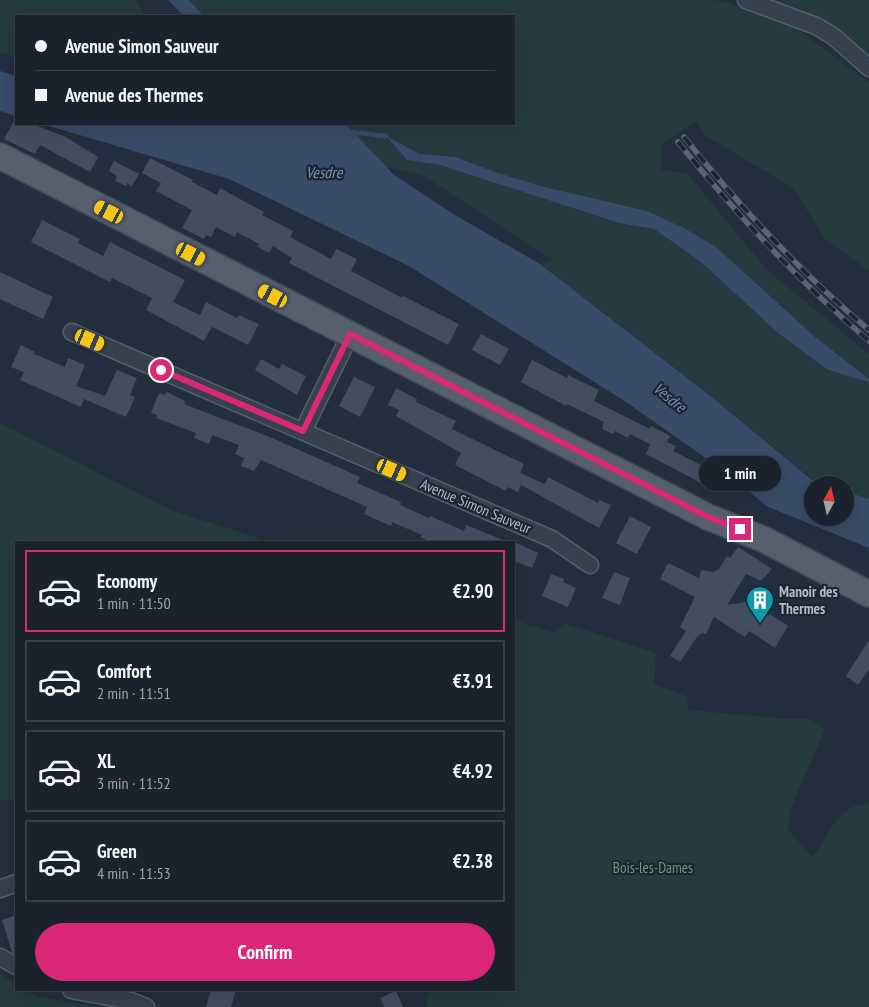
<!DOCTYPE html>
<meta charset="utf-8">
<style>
:root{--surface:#1a222e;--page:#272f3a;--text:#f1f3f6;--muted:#9fa4aa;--line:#383f4a;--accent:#db2777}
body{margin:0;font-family:"PT Sans Narrow",sans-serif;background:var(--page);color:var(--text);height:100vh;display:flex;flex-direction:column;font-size:19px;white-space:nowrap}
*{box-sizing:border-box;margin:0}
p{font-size:16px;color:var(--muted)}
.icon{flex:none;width:28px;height:28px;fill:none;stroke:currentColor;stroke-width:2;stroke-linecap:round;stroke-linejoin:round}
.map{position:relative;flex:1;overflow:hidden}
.drawer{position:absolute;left:15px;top:541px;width:500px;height:450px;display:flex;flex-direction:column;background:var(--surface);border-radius:0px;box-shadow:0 5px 20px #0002,0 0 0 1px var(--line)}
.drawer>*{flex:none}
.hud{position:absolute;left:15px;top:15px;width:500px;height:110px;border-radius:0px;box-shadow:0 5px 20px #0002,0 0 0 1px var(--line);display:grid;align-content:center;height:110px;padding:0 20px;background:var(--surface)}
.needle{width:32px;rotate:8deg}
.tools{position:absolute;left:804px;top:476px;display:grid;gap:10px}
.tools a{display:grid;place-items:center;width:50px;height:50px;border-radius:50%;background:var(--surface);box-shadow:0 5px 20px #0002,0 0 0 1px var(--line);font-size:25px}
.end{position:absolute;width:22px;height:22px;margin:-11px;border:6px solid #db2777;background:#fff;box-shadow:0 0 0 2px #fff}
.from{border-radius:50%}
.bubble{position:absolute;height:35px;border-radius:18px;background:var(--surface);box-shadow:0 5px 20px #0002,0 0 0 1px var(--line);font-size:16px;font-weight:700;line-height:35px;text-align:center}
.car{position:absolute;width:15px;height:30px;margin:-15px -8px;border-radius:6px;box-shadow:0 0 4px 1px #0007;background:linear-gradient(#f5c518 24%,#345 0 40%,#f5c518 0 76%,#345 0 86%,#f5c518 0)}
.hud b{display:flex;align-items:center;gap:18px;height:48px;font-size:19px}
.hud b+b{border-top:1px solid var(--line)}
.hud i{width:12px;height:12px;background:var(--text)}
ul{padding:9px 0 0;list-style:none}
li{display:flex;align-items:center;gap:15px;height:82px;margin:0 10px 8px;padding:0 10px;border:2px solid var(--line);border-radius:0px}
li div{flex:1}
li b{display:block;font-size:19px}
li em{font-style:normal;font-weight:700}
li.on{border-color:var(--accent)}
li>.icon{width:45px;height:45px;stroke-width:1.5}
.action{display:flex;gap:10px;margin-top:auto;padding:10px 20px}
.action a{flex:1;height:58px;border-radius:30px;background:var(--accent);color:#fff;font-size:20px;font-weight:700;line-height:58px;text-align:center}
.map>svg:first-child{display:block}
.green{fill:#253b3f}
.water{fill:#384b68}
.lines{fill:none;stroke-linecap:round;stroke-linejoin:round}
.stream{stroke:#384b68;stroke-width:4.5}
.building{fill:#424e60}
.street-casing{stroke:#555e6c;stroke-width:19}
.primary-casing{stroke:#404957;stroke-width:28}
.street{stroke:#37404e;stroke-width:16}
.primary{stroke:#555f6e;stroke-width:25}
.rail-casing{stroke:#596475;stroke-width:5.5}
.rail{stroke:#1c2533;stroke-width:4;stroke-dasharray:11;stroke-linecap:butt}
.route{stroke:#db2777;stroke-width:6}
.labels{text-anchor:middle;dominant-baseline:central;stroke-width:4.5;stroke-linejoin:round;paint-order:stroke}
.street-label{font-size:15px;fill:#b3bbc9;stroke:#1c2533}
.poi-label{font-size:15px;font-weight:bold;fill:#b3bbc9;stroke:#1c2533;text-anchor:start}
.park-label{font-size:15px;fill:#699b76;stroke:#1c2533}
.water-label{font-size:16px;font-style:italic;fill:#7a90b2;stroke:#1c2533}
</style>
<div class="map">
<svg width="869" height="1007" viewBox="0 0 869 1007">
<rect width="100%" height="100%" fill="#232e3e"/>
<g class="green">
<polygon points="0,0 136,0 146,16 16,16 16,58 0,53"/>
<polygon points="189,0 710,0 722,1 789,22 869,83 869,271 825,239 793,188 706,136 696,121 662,144 661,170 688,174 767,270 869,354 869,379 814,336 716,247 684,228 647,211 545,187 495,172 456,157 420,154 388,137 407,160 440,165 619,223 654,229 701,262 778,333 828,370 869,382 869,499 845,491 845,485 828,485 813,480 713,398 540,264 553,260 422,175 385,167 346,124 514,124 514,16 204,16"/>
<polygon points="766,0 869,0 869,57 836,27"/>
<polygon points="0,423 173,511 272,542 16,542 16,800 0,800"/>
<path d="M 514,620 L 554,633 L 566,624 L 656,653 L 654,684 L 686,696 L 689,710 L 788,719 L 808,718 L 825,729 L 791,808 L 788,830 L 813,857 C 829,834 838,805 869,803 L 869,1007 L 427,1007 L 429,990 L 514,990 Z"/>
<polygon points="0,974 16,984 16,990 26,990 37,996 97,1007 0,1007"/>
</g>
<g class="water">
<polygon points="168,0 189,0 204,16 184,16"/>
<polygon points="0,71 16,76 16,116 0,111"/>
<polygon points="42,124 346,124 394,175 450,212 540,264 713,398 812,480 828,485 812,485 812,518 845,518 845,491 869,499 869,548 766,506 730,475 623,400 409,266 229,179"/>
<polygon points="386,136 420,154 456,157 495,172 545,187 647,211 684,228 716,247 814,336 869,379 869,382 828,370 778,333 701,262 654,229 619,223 440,165 407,160"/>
</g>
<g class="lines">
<polyline class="stream" points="350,132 386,136"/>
</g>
<g class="building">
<polygon points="15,119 16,124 32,124 66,137 98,157 90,172 40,145 35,154 4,139"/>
<polygon points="150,158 193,180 192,182 217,195 220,188 264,212 262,215 293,231 290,237 331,259 336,249 357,259 351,271 402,298 403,296 459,324 448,345 289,263 292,258 273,246 269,253 258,247 259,244 237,232 235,237 216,227 211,237 206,235 204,239 182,228 192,210 156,191 161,183 142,173"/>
<polygon points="114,161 139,174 132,186 127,183 126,186 115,181 117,176 109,171"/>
<polygon points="42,220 80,239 78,243 103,256 110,242 185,280 173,302 200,315 206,302 237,318 239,315 259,324 248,345 212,327 204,341 146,310 152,298 112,278 110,282 31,242"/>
<polygon points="0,272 53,297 43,319 0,299"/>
<polygon points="481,334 509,349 500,365 472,350"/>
<polygon points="21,345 35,352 34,354 65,367 68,358 85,365 76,386 105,396 117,370 137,378 130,395 135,397 126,417 84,399 81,407 20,380 24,372 11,367"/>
<polygon points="261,359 279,369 282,364 306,376 297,395 255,370"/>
<polygon points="532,360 567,378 568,375 599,390 594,401 650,429 651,426 670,436 667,442 676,446 673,451 715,472 707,486 646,454 650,444 630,434 628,438 615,431 613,434 602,429 604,422 567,404 566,406 521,382"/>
<polygon points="354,377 375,387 360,417 339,406"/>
<polygon points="396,388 417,399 416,402 456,421 452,429 524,464 520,473 545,484 548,477 598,503 599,500 611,505 599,528 521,485 518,492 508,487 506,491 455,465 461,453 396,416 399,410 388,405"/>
<polygon points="167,392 185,401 184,404 272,438 360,477 357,483 401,502 400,505 429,518 430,516 464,531 466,525 508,542 432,542 420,537 422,535 392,522 391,526 364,514 367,507 261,460 254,471 241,466 244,458 235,454 239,445 212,435 209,444 194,438 196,433 156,418 157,415 151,413 159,393 165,395"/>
<polygon points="630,516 651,527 637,554 616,543"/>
<polygon points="514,542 538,553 532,568 514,561"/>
<polygon points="738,547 772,569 761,581 746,574 727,605 746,602 753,608 754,606 768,616 770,614 788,626 775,648 749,631 745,637 714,617 706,634 702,633 697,637 680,662 670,656 686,631 680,627 695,597 660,579 668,563 699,578 701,570 713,572 719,569 727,556 730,558"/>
<polygon points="614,572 630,578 620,605 602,598"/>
<polygon points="551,574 564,579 563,582 576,588 568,607 542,596"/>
<polygon points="869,640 869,669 858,685 846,676"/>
<polygon points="16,915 16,955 12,952 2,920"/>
<polygon points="211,990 236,990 231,1007 206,1007"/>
<polygon points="396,991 403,1007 384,1007 380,998"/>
</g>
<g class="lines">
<g class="street-casing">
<g id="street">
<polyline points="746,0 816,26 833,36 869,68"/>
<polyline points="72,332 552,539 590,565"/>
<polyline points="303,431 350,335"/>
<polyline points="0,889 16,883"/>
<polyline points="0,957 16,966"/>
<polyline points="71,990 131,1001 146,1007"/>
</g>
</g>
<g class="primary-casing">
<polyline id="primary" points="0,156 708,517 765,540 869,594"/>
</g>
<use href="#street" class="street"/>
<use href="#primary" class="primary"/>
<g class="rail-casing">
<g id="rail">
<path d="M 684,137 C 740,207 800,272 869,330"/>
<path d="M 678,142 C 736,214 798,281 869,341"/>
</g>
</g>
<use href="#rail" class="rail"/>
</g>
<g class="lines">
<polyline class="route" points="161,370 303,431 350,334 708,517 740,529"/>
</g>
<defs>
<g id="building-pin" transform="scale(1.4375)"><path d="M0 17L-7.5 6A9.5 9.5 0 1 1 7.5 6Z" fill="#0f9aa8" stroke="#1c2533"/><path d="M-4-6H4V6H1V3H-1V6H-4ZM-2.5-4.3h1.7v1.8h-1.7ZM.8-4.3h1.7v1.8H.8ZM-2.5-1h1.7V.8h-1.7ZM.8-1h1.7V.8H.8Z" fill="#fff"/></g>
</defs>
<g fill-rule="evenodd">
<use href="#building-pin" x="760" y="600"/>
</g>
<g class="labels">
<g class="street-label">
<text transform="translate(476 506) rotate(23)">Avenue Simon Sauveur</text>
</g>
<g class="poi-label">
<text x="779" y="591">Manoir des<tspan x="779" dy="17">Thermes</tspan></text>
</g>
<g class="park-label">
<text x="653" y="867">Bois-les-Dames</text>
</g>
<g class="water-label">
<text x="324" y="172">Vesdre</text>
<text transform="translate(670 397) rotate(39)">Vesdre</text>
</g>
</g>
</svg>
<div class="tools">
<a><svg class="needle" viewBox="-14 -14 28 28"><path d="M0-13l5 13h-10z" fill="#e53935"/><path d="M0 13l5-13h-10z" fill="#9fa4aa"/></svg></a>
</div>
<i class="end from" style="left:161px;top:370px"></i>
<i class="end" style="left:740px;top:529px"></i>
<div class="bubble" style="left:699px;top:456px;width:82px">1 min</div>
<i class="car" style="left:109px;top:212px;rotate:297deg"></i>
<i class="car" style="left:191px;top:254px;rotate:117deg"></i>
<i class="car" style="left:273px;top:296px;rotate:297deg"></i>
<i class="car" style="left:90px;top:340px;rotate:113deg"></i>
<i class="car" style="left:392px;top:470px;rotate:114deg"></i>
<div class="hud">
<b><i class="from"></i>Avenue Simon Sauveur</b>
<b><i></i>Avenue des Thermes</b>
</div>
<section class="drawer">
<ul>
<li class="on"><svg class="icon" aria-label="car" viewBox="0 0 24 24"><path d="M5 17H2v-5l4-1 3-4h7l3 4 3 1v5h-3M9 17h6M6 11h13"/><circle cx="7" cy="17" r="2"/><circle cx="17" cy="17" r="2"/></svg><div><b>Economy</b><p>1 min · 11:50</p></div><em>€2.90</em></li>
<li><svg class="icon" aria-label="car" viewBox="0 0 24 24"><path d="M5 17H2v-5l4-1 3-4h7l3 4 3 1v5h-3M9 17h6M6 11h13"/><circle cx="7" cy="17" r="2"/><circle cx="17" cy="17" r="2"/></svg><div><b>Comfort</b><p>2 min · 11:51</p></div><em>€3.91</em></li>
<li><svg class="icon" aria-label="car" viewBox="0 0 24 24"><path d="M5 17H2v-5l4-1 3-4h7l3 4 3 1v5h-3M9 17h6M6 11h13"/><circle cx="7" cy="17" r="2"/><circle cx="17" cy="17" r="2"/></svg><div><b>XL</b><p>3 min · 11:52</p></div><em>€4.92</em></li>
<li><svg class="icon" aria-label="car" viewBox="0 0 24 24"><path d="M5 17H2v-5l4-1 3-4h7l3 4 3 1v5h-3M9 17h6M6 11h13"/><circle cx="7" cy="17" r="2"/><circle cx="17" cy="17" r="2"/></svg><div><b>Green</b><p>4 min · 11:53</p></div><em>€2.38</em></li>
</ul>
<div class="action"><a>Confirm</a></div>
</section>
</div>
